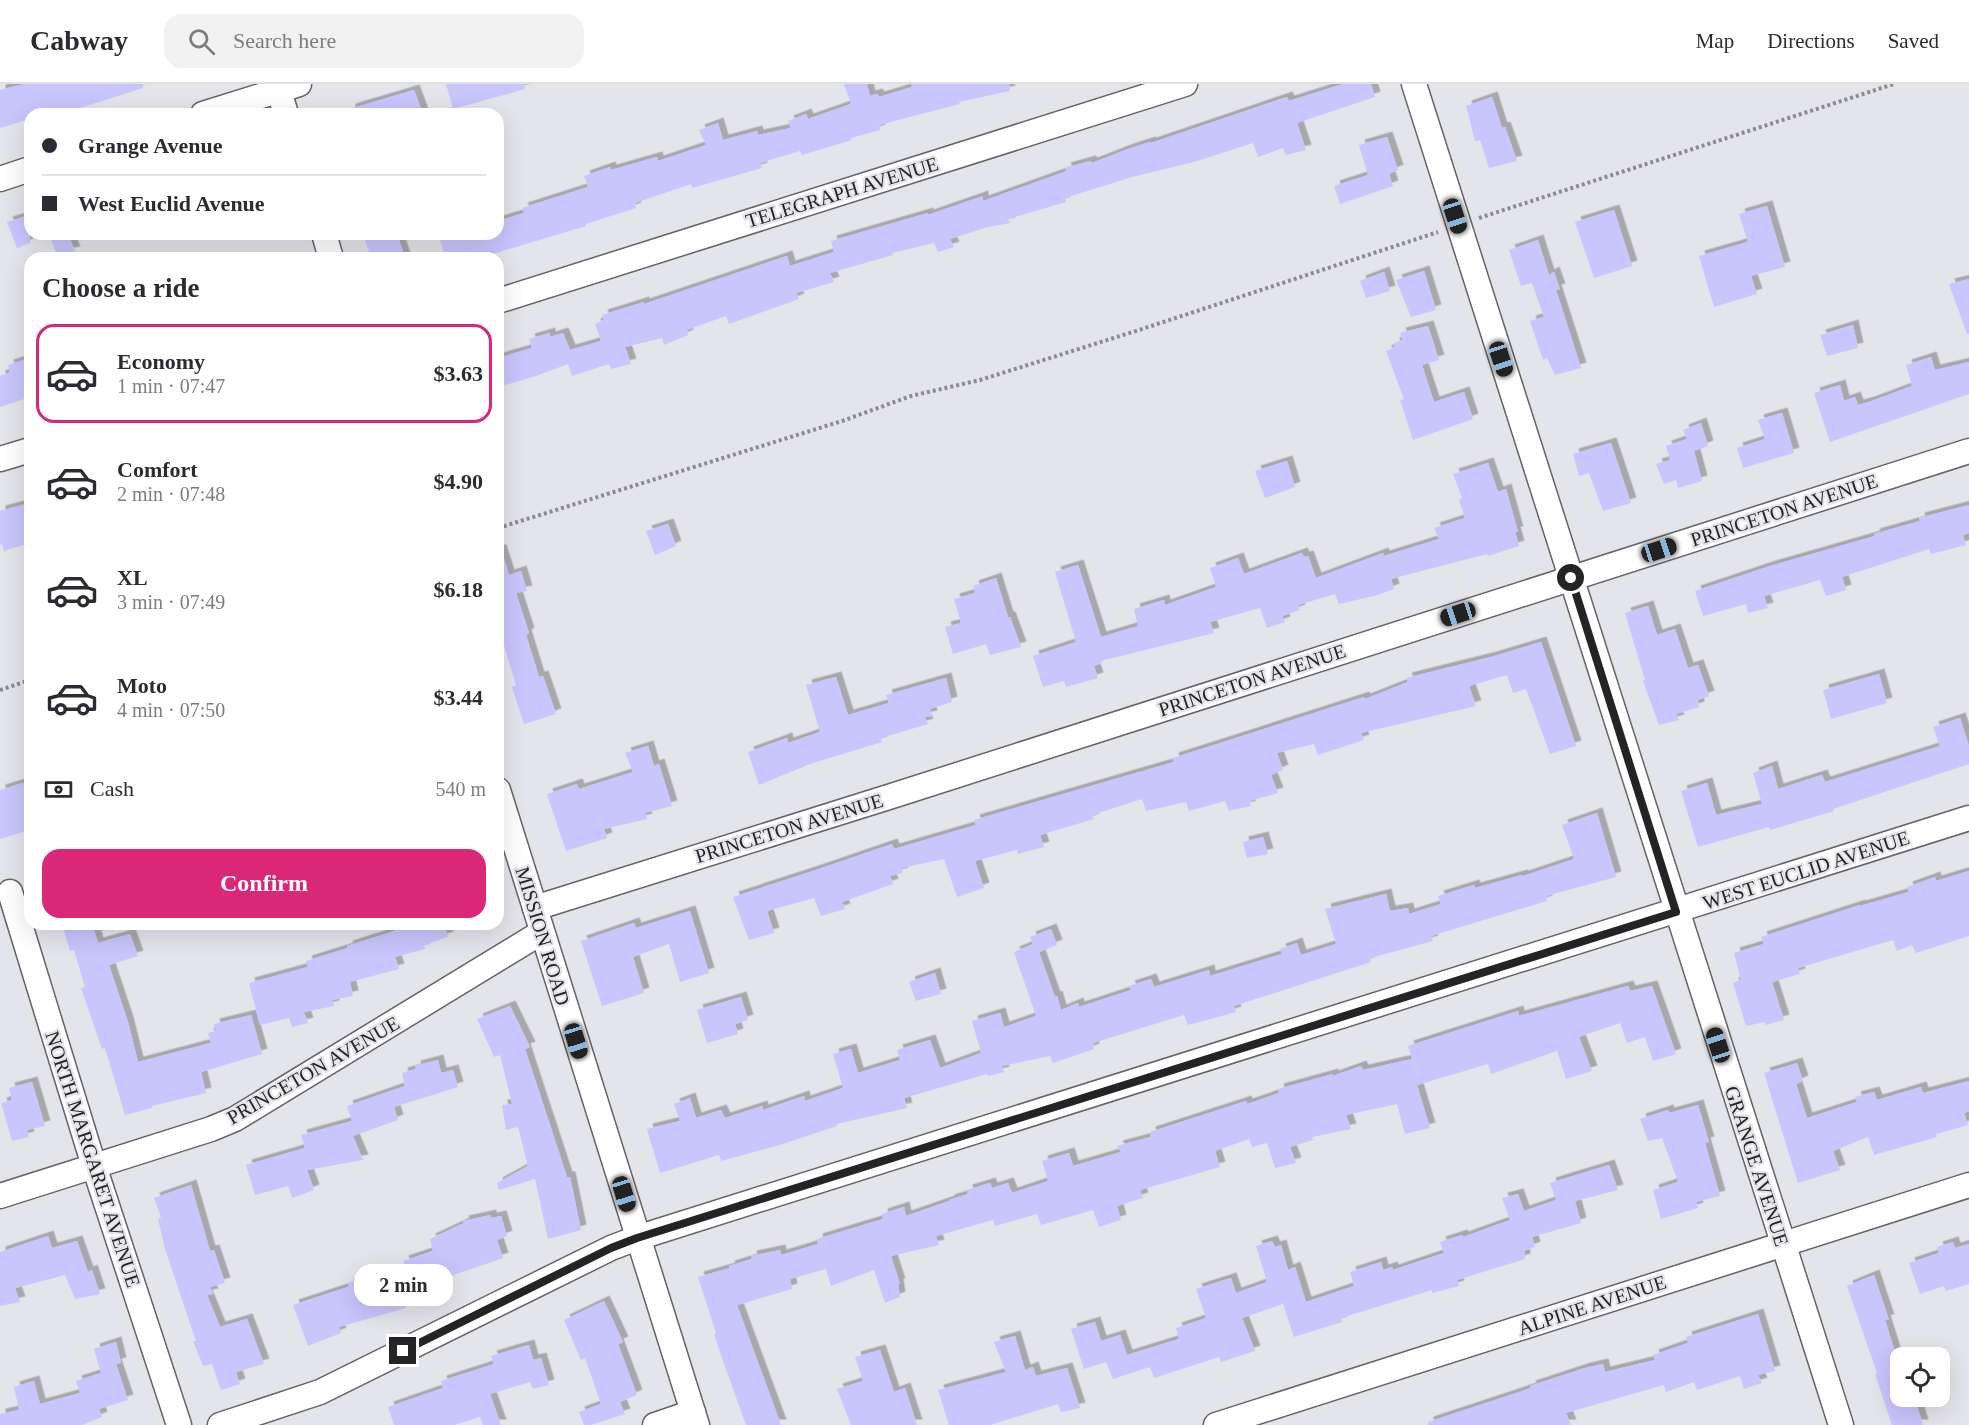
<!DOCTYPE html>
<meta charset="utf-8">
<style>
:root{--surface:#fff;--page:#f2f2f3;--text:#2b2b33;--muted:#7c7c81;--line:#e1e1e2;--accent:#db2777}
body{margin:0;font-family:Georgia,serif;background:var(--page);color:var(--text);height:100vh;display:flex;flex-direction:column;font-size:22px;white-space:nowrap}
*{box-sizing:border-box;margin:0}
p{font-size:20px;color:var(--muted)}
.icon{flex:none;width:33px;height:33px;fill:none;stroke:currentColor;stroke-width:2;stroke-linecap:round;stroke-linejoin:round}
.map{position:relative;flex:1;overflow:hidden}
.drawer{position:absolute;left:24px;top:168px;width:480px;height:678px;display:flex;flex-direction:column;background:var(--surface);border-radius:18px;box-shadow:0 6px 24px #0002}
.drawer>*{flex:none}
.guide{position:absolute;left:24px;top:24px;width:480px;height:132px;border-radius:18px;box-shadow:0 6px 24px #0002;display:grid;align-content:center;height:132px;padding:0 18px;background:var(--surface)}
.buttons{position:absolute;left:1890px;top:1263px;display:grid;gap:12px}
.buttons a{display:grid;place-items:center;width:60px;height:60px;border-radius:12px;background:var(--surface);box-shadow:0 6px 24px #0002;font-size:30px}
.end{position:absolute;width:27px;height:27px;margin:-14px;border:8px solid #242427;background:#fff;box-shadow:0 0 0 3px #fff}
.from{border-radius:50%}
.bubble{position:absolute;height:42px;border-radius:18px;background:var(--surface);box-shadow:0 6px 24px #0002;font-size:20px;font-weight:800;line-height:42px;text-align:center}
.car{position:absolute;width:18px;height:36px;margin:-18px -9px;border-radius:8px;box-shadow:0 0 4px 2px #0007;background:linear-gradient(#222 24%,#8ab4d8 0 40%,#222 0 76%,#8ab4d8 0 86%,#222 0)}
.guide b{display:flex;align-items:center;gap:21px;height:57px;font-size:22px}
.guide b+b{border-top:2px solid var(--line)}
.guide i{width:15px;height:15px;background:var(--text)}
ul{padding:0;list-style:none}
li{display:flex;align-items:center;gap:18px;height:99px;margin:0 12px 9px;padding:0 6px;border:3px solid transparent;border-radius:18px}
li div{flex:1}
li b{display:block;font-size:22px}
li em{font-style:normal;font-weight:800}
li.selected{border-color:var(--accent)}
li>.icon{width:54px;height:54px;stroke-width:1.5}
h2{padding:0 18px;font-size:27px;line-height:72px}
.pay{display:flex;align-items:center;gap:15px;height:66px;padding:0 18px;font-size:22px}
.pay p{margin-inline-start:auto}
.primary-button{display:flex;gap:12px;margin-top:auto;padding:12px 18px}
.primary-button a{flex:1;height:69px;border-radius:18px;background:var(--accent);color:#fff;font-size:24px;font-weight:800;line-height:69px;text-align:center}
header{display:flex;align-items:center;gap:36px;box-sizing:border-box;height:84px;padding:0 30px;background:var(--surface);border-bottom:2px solid var(--line)}
header strong{font-size:28px}
nav{display:flex;gap:33px;margin-inline-start:auto;font-size:21px}
.search{width:420px;height:54px;background:var(--page);display:flex;align-items:center;gap:15px;box-sizing:border-box;padding:0 21px;border-radius:18px;color:var(--muted);font-size:22px}
.map>svg:first-child{display:block}
.building{fill:#c9c5fd;filter:url(#shadow)}
.lines{fill:none;stroke-linecap:round;stroke-linejoin:round}
.minor-casing{stroke:#636369;stroke-width:27}
.path{stroke:#8a8a8f;stroke-width:4;stroke-dasharray:3 3;stroke-linecap:butt}
.minor{stroke:#fff;stroke-width:24}
.route{stroke:#242427;stroke-width:8}
.labels{text-anchor:middle;dominant-baseline:central;stroke-width:4.5;stroke-linejoin:round;paint-order:stroke}
.street-label{font-size:20px;fill:#242427;stroke:#e4e4eb}
</style>
<header>
<strong>Cabway</strong>
<div class="search"><svg class="icon" aria-label="search" viewBox="0 0 24 24"><circle cx="10" cy="10" r="6"/><path d="M15 15l6 6"/></svg>Search here</div>
<nav><a>Map</a><a>Directions</a><a>Saved</a></nav>
</header>
<div class="map">
<svg width="1969" height="1341" viewBox="0 0 1969 1341">
<defs>
<filter id="shadow"><feDropShadow dx="5.5" dy="-5.5" stdDeviation="0" flood-color="#0004"/></filter>
</defs>
<rect width="100%" height="100%" fill="#e4e4eb"/>
<g class="building">
<polygon points="25,0 143,0 143,4 61,30 30,30 30,35 0,44 0,6"/>
<polygon points="446,0 524,0 525,5 453,25"/>
<polygon points="844,0 867,0 870,12 877,10 879,13 912,3 911,0 1009,0 1010,7 959,18 960,20 879,41 880,46 851,54 852,56 802,71 800,67 760,79 762,84 692,104 691,100 635,119 636,124 586,140 586,142 479,174 445,174 440,156 458,150 498,150 498,137 524,129 522,124 588,103 584,92 610,83 611,86 657,73 658,77 706,61 699,46 718,39 723,56 757,47 758,51 791,44 788,37 806,30 808,35 851,20"/>
<polygon points="1343,0 1371,0 1375,13 1297,39 1306,66 1286,71 1283,64 1258,73 1253,59 1194,78 1132,93 1065,114 1066,118 1008,135 1010,139 988,143 950,155 954,163 938,168 934,159 892,169 893,171 830,189 834,198 796,209 799,215 729,240 726,232 687,246 688,251 664,261 662,254 625,263 631,280 611,285 609,280 572,292 568,280 536,292 498,303 498,274 532,264 529,255 550,249 550,253 563,249 570,266 601,257 595,240 604,236 602,231 644,218 644,220 787,172 790,182 834,168 831,157 928,129 928,131 983,112 983,117 1067,87 1065,84 1090,77 1092,79 1128,65 1150,58 1151,59 1287,13 1289,17"/>
<polygon points="414,6 423,30 350,30 350,25"/>
<polygon points="1492,13 1502,44 1505,43 1517,77 1489,84 1480,56 1475,57 1466,22"/>
<polygon points="1387,53 1398,86 1389,90 1393,102 1340,120 1334,102 1368,91 1359,61"/>
<polygon points="1767,122 1785,183 1751,192 1757,210 1714,223 1699,172 1748,158 1739,130"/>
<polygon points="1614,126 1632,182 1594,194 1575,138"/>
<polygon points="30,131 30,159 17,164 7,138"/>
<polygon points="49,150 68,150 75,168 57,171"/>
<polygon points="363,150 397,150 405,174 371,174"/>
<polygon points="1538,156 1549,191 1554,188 1560,205 1556,206 1581,284 1555,291 1547,274 1543,276 1530,237 1544,233 1532,199 1521,202 1509,166"/>
<polygon points="1424,187 1436,226 1411,233 1396,196"/>
<polygon points="1384,188 1390,207 1366,214 1360,197"/>
<polygon points="1969,195 1969,250 1967,250 1949,200"/>
<polygon points="1853,241 1858,264 1827,272 1820,251"/>
<polygon points="1428,242 1439,276 1422,281 1434,318 1464,308 1473,335 1413,356 1400,316 1404,315 1386,267 1395,263 1394,259 1403,256 1400,249"/>
<polygon points="1931,273 1935,286 1969,278 1969,310 1830,358 1814,309 1840,301 1844,317 1855,313 1858,321 1869,318 1912,302 1906,281"/>
<polygon points="30,274 30,313 0,323 0,292 10,288 8,281"/>
<polygon points="1782,329 1794,369 1743,384 1737,364 1765,355 1758,336"/>
<polygon points="1701,339 1708,362 1694,367 1702,397 1678,404 1676,396 1664,400 1656,380 1670,376 1666,362 1687,355 1683,346"/>
<polygon points="1611,359 1631,419 1603,427 1589,389 1579,392 1573,370"/>
<polygon points="1287,377 1295,403 1265,414 1255,387"/>
<polygon points="1488,379 1498,408 1506,405 1518,448 1515,448 1519,462 1488,472 1487,470 1391,495 1394,505 1378,511 1339,520 1335,510 1298,521 1300,526 1282,532 1285,538 1267,544 1260,524 1210,538 1214,549 1101,577 1102,579 1094,582 1098,594 1066,603 1064,597 1043,603 1033,572 1076,558 1055,488 1078,481 1101,553 1138,542 1134,525 1164,516 1165,521 1216,503 1210,484 1238,474 1244,490 1302,469 1304,473 1308,472 1316,494 1383,469 1384,472 1439,455 1434,444 1465,434 1459,416 1462,414 1453,390"/>
<polygon points="30,419 30,459 4,467 2,460 0,461 0,427"/>
<polygon points="1969,421 1969,449 1963,451 1966,461 1931,470 1929,465 1842,493 1846,506 1826,512 1820,496 1764,512 1768,524 1748,529 1746,520 1703,532 1695,507 1770,482 1875,452 1874,450 1920,437 1919,434"/>
<polygon points="668,440 676,462 655,471 646,447"/>
<polygon points="498,466 501,466 509,491 521,487 527,507 516,509 529,549 526,551 539,593 543,592 556,630 524,640 512,603 516,601 503,558 498,560"/>
<polygon points="996,494 1008,533 1010,533 1021,563 990,571 986,560 953,570 945,543 961,539 954,515 975,509 973,502"/>
<polygon points="1648,522 1657,551 1675,545 1688,584 1698,581 1709,612 1698,616 1699,623 1676,630 1679,636 1659,641 1643,597 1645,596 1625,529"/>
<polygon points="1541,558 1576,662 1550,670 1526,605 1513,609 1507,591 1469,602 1476,622 1361,649 1364,656 1318,671 1314,660 1277,669 1283,686 1271,691 1278,709 1249,717 1251,722 1229,727 1225,717 1189,727 1186,718 1146,727 1142,715 1092,731 1094,735 1040,751 1044,763 1018,770 1017,766 975,777 984,804 957,813 944,775 901,784 903,789 890,792 893,800 842,818 845,825 821,832 814,814 767,827 774,849 749,856 733,813 816,786 892,760 894,765 976,741 974,736 1174,678 1173,674 1364,613 1365,615 1408,598 1406,594 1491,573"/>
<polygon points="1879,590 1887,619 1831,635 1823,606"/>
<polygon points="836,593 848,631 889,619 886,611 946,594 952,618 930,625 932,632 925,633 928,640 881,654 882,658 810,680 759,701 748,668 787,654 788,659 820,648 806,601"/>
<polygon points="1960,634 1969,662 1969,680 1833,725 1834,727 1770,746 1769,743 1698,763 1681,707 1707,699 1716,731 1762,720 1753,689 1772,682 1778,705 1822,691 1825,698 1940,662 1933,643"/>
<polygon points="648,662 654,682 659,680 672,722 645,729 647,735 604,745 607,754 566,767 547,710 577,700 579,705 633,688 625,669"/>
<polygon points="23,699 30,722 30,746 0,755 0,706"/>
<polygon points="1597,729 1616,793 1546,812 1547,817 1431,852 1433,857 1370,874 1371,878 1234,922 1236,928 1188,941 1184,931 1093,959 1094,965 1053,979 1050,972 1002,982 1004,988 988,992 987,990 904,1014 907,1024 837,1040 837,1042 780,1061 721,1077 719,1071 660,1089 647,1045 680,1037 674,1020 690,1014 696,1034 721,1026 725,1034 762,1022 763,1026 804,1012 805,1017 843,1004 833,970 851,965 858,989 900,976 897,966 930,956 940,984 981,969 972,937 1000,929 1004,943 1036,932 1014,868 1033,860 1030,853 1051,845 1057,861 1039,868 1055,913 1057,912 1061,926 1078,919 1079,923 1131,906 1129,902 1151,895 1154,903 1209,886 1210,892 1282,870 1280,865 1297,859 1301,871 1336,860 1325,825 1386,810 1390,827 1408,824 1409,830 1441,820 1438,812 1474,801 1475,804 1522,791 1523,792 1574,775 1562,741"/>
<polygon points="1263,753 1268,770 1247,774 1243,758"/>
<polygon points="1969,787 1969,852 1916,869 1912,861 1897,867 1893,856 1798,884 1800,890 1772,898 1784,936 1765,941 1765,938 1746,942 1733,899 1741,896 1734,869 1764,860 1761,853 1860,821 1860,822 1909,808 1907,803 1935,793 1936,797"/>
<polygon points="690,827 709,889 680,898 669,860 633,873 644,909 602,922 581,857 634,839 636,844"/>
<polygon points="62,840 92,840 98,859 130,850 138,872 109,881 128,938 138,978 211,959 208,949 216,947 214,940 251,931 262,970 201,988 206,1009 152,1022 152,1024 125,1031 105,964 102,965 81,904 85,903 74,866 70,867"/>
<polygon points="404,840 444,840 448,853 424,861 425,865 395,873 399,885 350,898 353,912 332,916 334,922 304,928 308,939 292,943 289,934 260,941 249,899 308,883 306,877 348,864 347,862 395,847 394,843"/>
<polygon points="935,889 941,910 916,917 909,898"/>
<polygon points="1628,902 1630,907 1652,902 1676,970 1653,977 1645,953 1627,959 1620,939 1579,953 1592,987 1566,995 1557,967 1491,990 1488,980 1417,1001 1430,1044 1405,1050 1397,1020 1346,1031 1351,1045 1312,1053 1313,1056 1290,1063 1296,1079 1275,1084 1267,1059 1252,1063 1249,1055 1215,1067 1220,1083 1140,1106 1143,1114 1117,1122 1121,1136 1099,1143 1093,1126 1041,1141 1037,1130 995,1142 993,1136 936,1152 939,1161 891,1172 900,1200 898,1200 900,1213 885,1219 874,1186 831,1202 826,1185 790,1195 792,1205 737,1221 781,1341 746,1341 724,1280 714,1250 716,1249 698,1193 730,1184 729,1182 752,1175 751,1172 780,1166 781,1171 818,1160 817,1155 883,1135 882,1130 904,1123 906,1132 949,1117 949,1116 968,1110 967,1106 990,1099 992,1104 1008,1099 1012,1109 1048,1097 1042,1077 1069,1069 1073,1082 1121,1068 1117,1062 1151,1053 1150,1048 1246,1017 1247,1020 1279,1009 1278,1005 1333,990 1333,992 1361,982 1363,986 1412,975 1408,962 1518,927 1519,932"/>
<polygon points="741,913 748,936 735,940 738,950 707,959 697,926"/>
<polygon points="510,922 530,963 525,965 567,1093 570,1093 581,1146 548,1155 535,1095 499,1106 497,1099 528,1082 518,1043 506,1046 502,1021 512,1020 500,971 494,973 477,935"/>
<polygon points="438,976 441,989 453,986 458,1003 394,1023 398,1036 353,1052 363,1076 307,1086 314,1106 292,1114 288,1102 255,1111 246,1081 305,1064 301,1051 352,1037 347,1022 405,1002 402,989 416,985 415,982"/>
<polygon points="1797,979 1803,997 1796,1000 1807,1034 1857,1018 1855,1013 1874,1008 1877,1016 1921,1003 1923,1009 1969,997 1969,1027 1964,1029 1968,1041 1936,1050 1937,1053 1874,1071 1868,1053 1833,1067 1840,1086 1798,1099 1764,989"/>
<polygon points="32,998 45,1042 27,1046 29,1053 12,1057 1,1019 12,1016 9,1004"/>
<polygon points="1698,1021 1709,1058 1705,1059 1720,1112 1696,1118 1698,1124 1661,1135 1653,1106 1678,1098 1662,1054 1648,1057 1640,1035 1668,1026 1669,1029"/>
<polygon points="1609,1081 1618,1106 1575,1117 1581,1139 1532,1153 1535,1163 1524,1167 1525,1175 1457,1196 1459,1202 1432,1209 1432,1206 1341,1234 1342,1238 1294,1253 1283,1220 1242,1234 1255,1267 1221,1278 1219,1273 1154,1294 1150,1283 1113,1295 1106,1278 1084,1285 1071,1245 1095,1238 1101,1257 1120,1251 1127,1271 1179,1255 1176,1244 1206,1234 1196,1205 1231,1194 1236,1209 1267,1198 1256,1162 1272,1157 1275,1163 1281,1161 1288,1186 1295,1183 1306,1218 1354,1202 1350,1188 1381,1178 1383,1186 1392,1183 1393,1186 1444,1169 1440,1158 1462,1151 1463,1153 1510,1136 1502,1114 1518,1110 1524,1127 1556,1116 1550,1099"/>
<polygon points="191,1101 210,1167 214,1166 225,1199 210,1203 213,1210 207,1211 220,1243 247,1235 264,1280 236,1288 240,1300 221,1306 212,1280 203,1282 193,1257 196,1257 165,1165 158,1135 161,1133 154,1114"/>
<polygon points="491,1131 491,1134 501,1132 507,1152 497,1156 503,1174 445,1194 446,1199 402,1213 406,1224 339,1243 341,1249 308,1262 293,1221 348,1203 348,1200 363,1194 366,1201 407,1188 403,1177 433,1167 430,1155 464,1139 463,1137"/>
<polygon points="48,1152 52,1164 77,1157 88,1188 92,1186 100,1210 75,1215 65,1191 15,1204 20,1218 0,1222 0,1168"/>
<polygon points="1953,1158 1955,1164 1969,1160 1969,1200 1946,1207 1944,1202 1920,1210 1909,1179 1939,1169 1937,1163"/>
<polygon points="1874,1191 1889,1236 1885,1236 1900,1284 1900,1312 1914,1312 1923,1341 1892,1341 1875,1290 1877,1289 1847,1202"/>
<polygon points="604,1217 623,1258 618,1260 637,1311 620,1318 625,1330 591,1341 584,1341 579,1328 601,1320 585,1274 581,1276 564,1236"/>
<polygon points="1758,1230 1775,1287 1758,1291 1762,1299 1744,1305 1740,1292 1697,1306 1694,1298 1666,1308 1664,1301 1566,1329 1571,1341 1428,1341 1428,1338 1531,1304 1530,1302 1585,1284 1603,1280 1605,1288 1655,1276 1653,1271 1688,1259 1686,1253"/>
<polygon points="1015,1252 1025,1286 1033,1283 1036,1292 1067,1284 1080,1324 1061,1328 1058,1320 990,1341 949,1341 938,1306 1006,1288 994,1258"/>
<polygon points="116,1258 121,1279 116,1280 128,1316 99,1325 102,1333 82,1341 0,1341 0,1330 19,1326 14,1303 34,1297 40,1320 80,1309 76,1297 101,1289 94,1265"/>
<polygon points="529,1261 533,1276 541,1274 549,1301 533,1305 530,1298 490,1310 501,1341 483,1341 480,1333 454,1341 394,1341 388,1323 443,1304 441,1297 494,1280 491,1272"/>
<polygon points="880,1266 894,1308 905,1304 917,1341 851,1341 837,1305 863,1297 855,1273"/>
</g>
<g class="lines">
<g class="minor-casing">
<g id="minor">
<polyline points="277,0 286,30"/>
<polyline points="1414,0 1841,1341"/>
<polyline points="203,30 299,0"/>
<polyline points="0,95 30,85"/>
<polyline points="324,150 331,174"/>
<polyline points="498,217 1185,0"/>
<polyline points="0,375 30,366"/>
<polyline points="498,706 697,1341"/>
<polyline points="10,808 94,1082 179,1341"/>
<polyline points="535,824 895,711 1969,367"/>
<polyline points="0,1112 211,1045 235,1035 542,848"/>
<polyline points="220,1341 320,1308 611,1164 637,1154 1969,734"/>
<polyline points="655,1341 693,1328"/>
<polyline points="1216,1341 1969,1101"/>
</g>
</g>
<g class="path">
<polyline points="1479,134 1894,0"/>
<polyline points="498,444 842,337 911,312 980,296 1139,246 1438,148"/>
<polyline points="0,606 30,596"/>
</g>
<use href="#minor" class="minor"/>
</g>
<g class="lines">
<polyline class="route" points="403,1267 611,1164 637,1154 1676,828 1571,494"/>
</g>
<g class="labels">
<g class="street-label">
<text transform="translate(842 108) rotate(-17)">TELEGRAPH AVENUE</text>
<text transform="translate(1784 426) rotate(-18)">PRINCETON AVENUE</text>
<text transform="translate(1252 596) rotate(-18)">PRINCETON AVENUE</text>
<text transform="translate(789 744) rotate(-17)">PRINCETON AVENUE</text>
<text transform="translate(1806 786) rotate(-18)">WEST EUCLID AVENUE</text>
<text transform="translate(543 852) rotate(73)">MISSION ROAD</text>
<text transform="translate(313 986) rotate(-30)">PRINCETON AVENUE</text>
<text transform="translate(93 1075) rotate(72)">NORTH MARGARET AVENUE</text>
<text transform="translate(1757 1082) rotate(72)">GRANGE AVENUE</text>
<text transform="translate(1592 1221) rotate(-18)">ALPINE AVENUE</text>
</g>
</g>
</svg>
<div class="buttons">
<a><svg class="icon" aria-label="locate" viewBox="0 0 24 24"><circle cx="12" cy="12" r="6"/><path d="M12 2v4M12 18v4M2 12h4M18 12h4"/></svg></a>
</div>
<i class="end from" style="left:1571px;top:494px"></i>
<i class="end" style="left:403px;top:1267px"></i>
<div class="bubble" style="left:354px;top:1180px;width:99px">2 min</div>
<i class="car" style="left:1455px;top:132px;rotate:162deg"></i>
<i class="car" style="left:1501px;top:275px;rotate:162deg"></i>
<i class="car" style="left:1659px;top:466px;rotate:72deg"></i>
<i class="car" style="left:1458px;top:530px;rotate:252deg"></i>
<i class="car" style="left:576px;top:957px;rotate:163deg"></i>
<i class="car" style="left:1718px;top:961px;rotate:342deg"></i>
<i class="car" style="left:624px;top:1110px;rotate:163deg"></i>
<div class="guide">
<b><i class="from"></i>Grange Avenue</b>
<b><i></i>West Euclid Avenue</b>
</div>
<section class="drawer">
<h2>Choose a ride</h2>
<ul>
<li class="selected"><svg class="icon" aria-label="car" viewBox="0 0 24 24"><path d="M5 17H2v-5l4-1 3-4h7l3 4 3 1v5h-3M9 17h6M6 11h13"/><circle cx="7" cy="17" r="2"/><circle cx="17" cy="17" r="2"/></svg><div><b>Economy</b><p>1 min · 07:47</p></div><em>$3.63</em></li>
<li><svg class="icon" aria-label="car" viewBox="0 0 24 24"><path d="M5 17H2v-5l4-1 3-4h7l3 4 3 1v5h-3M9 17h6M6 11h13"/><circle cx="7" cy="17" r="2"/><circle cx="17" cy="17" r="2"/></svg><div><b>Comfort</b><p>2 min · 07:48</p></div><em>$4.90</em></li>
<li><svg class="icon" aria-label="car" viewBox="0 0 24 24"><path d="M5 17H2v-5l4-1 3-4h7l3 4 3 1v5h-3M9 17h6M6 11h13"/><circle cx="7" cy="17" r="2"/><circle cx="17" cy="17" r="2"/></svg><div><b>XL</b><p>3 min · 07:49</p></div><em>$6.18</em></li>
<li><svg class="icon" aria-label="car" viewBox="0 0 24 24"><path d="M5 17H2v-5l4-1 3-4h7l3 4 3 1v5h-3M9 17h6M6 11h13"/><circle cx="7" cy="17" r="2"/><circle cx="17" cy="17" r="2"/></svg><div><b>Moto</b><p>4 min · 07:50</p></div><em>$3.44</em></li>
</ul>
<div class="pay"><svg class="icon" aria-label="cash" viewBox="0 0 24 24"><path d="M3 7h18v10H3z"/><circle cx="12" cy="12" r="2"/></svg>Cash<p>540 m</p></div>
<div class="primary-button"><a>Confirm</a></div>
</section>
</div>
